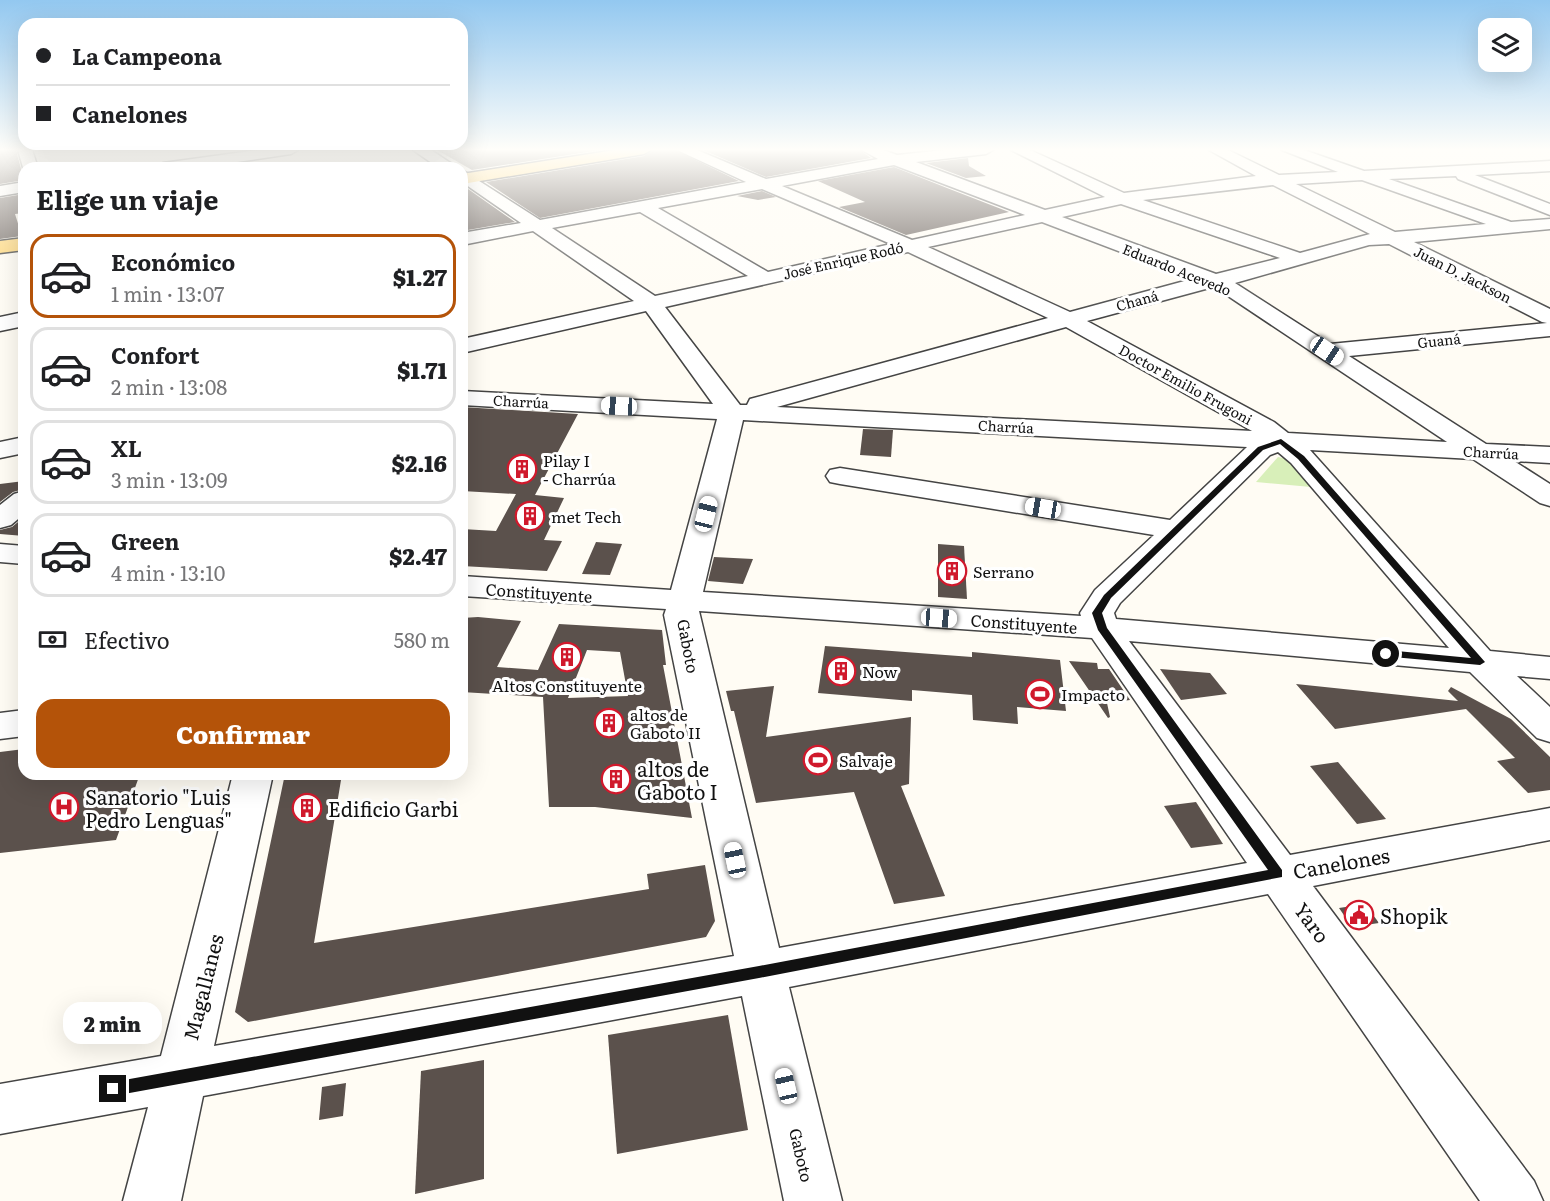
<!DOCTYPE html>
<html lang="es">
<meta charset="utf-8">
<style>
:root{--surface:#fff;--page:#f6f6f6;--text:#202124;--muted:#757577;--line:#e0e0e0;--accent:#b45309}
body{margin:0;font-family:Literata,serif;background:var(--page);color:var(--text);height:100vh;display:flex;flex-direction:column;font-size:22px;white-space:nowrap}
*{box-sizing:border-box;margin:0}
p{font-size:20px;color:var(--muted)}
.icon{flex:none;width:33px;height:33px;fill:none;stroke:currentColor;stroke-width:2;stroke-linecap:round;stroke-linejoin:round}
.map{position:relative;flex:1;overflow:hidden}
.panel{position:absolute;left:18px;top:162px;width:450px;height:618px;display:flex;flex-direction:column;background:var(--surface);border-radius:18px;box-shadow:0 6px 24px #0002}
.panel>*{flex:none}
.hud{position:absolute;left:18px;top:18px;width:450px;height:132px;border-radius:18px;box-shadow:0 6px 24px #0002;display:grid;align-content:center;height:132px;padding:0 18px;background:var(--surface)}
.controls{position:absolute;left:1478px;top:18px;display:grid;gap:12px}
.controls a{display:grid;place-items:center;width:54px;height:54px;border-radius:12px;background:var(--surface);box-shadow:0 6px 24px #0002;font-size:30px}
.end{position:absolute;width:27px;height:27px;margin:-14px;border:8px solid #111;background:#fff;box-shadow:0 0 0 3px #fff}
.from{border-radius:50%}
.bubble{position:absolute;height:42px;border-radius:18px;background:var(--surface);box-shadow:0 6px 24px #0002;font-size:20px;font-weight:800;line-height:42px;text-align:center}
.car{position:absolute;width:18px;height:36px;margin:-18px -9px;border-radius:8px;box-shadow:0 0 4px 2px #0007;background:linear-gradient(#fff 24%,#345 0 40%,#fff 0 76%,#345 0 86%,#fff 0)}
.hud b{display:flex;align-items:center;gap:21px;height:57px;font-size:22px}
.hud b+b{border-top:2px solid var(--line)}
.hud i{width:15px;height:15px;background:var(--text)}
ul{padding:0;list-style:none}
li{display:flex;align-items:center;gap:18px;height:84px;margin:0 12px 9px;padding:0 6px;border:3px solid var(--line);border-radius:18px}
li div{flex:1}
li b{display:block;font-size:22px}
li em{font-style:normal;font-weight:800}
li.active{border-color:var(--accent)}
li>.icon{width:54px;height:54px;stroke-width:1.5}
h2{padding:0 18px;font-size:27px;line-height:72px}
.pay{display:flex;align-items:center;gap:15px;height:66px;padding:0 18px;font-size:22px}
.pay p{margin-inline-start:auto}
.action{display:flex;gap:12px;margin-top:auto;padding:12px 18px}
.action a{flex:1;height:69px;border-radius:18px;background:var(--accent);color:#fff;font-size:24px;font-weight:800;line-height:69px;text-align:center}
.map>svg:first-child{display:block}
.green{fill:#d8efb9}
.building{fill:#5b514c;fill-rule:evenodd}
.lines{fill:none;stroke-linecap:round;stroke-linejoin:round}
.minor-casing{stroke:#444;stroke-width:3}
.major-casing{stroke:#222;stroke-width:3}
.minor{fill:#fff;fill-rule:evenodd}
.major{fill:#ffd164;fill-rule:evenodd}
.route{fill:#111}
.labels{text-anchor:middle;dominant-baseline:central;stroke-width:6;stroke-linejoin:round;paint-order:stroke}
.far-street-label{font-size:14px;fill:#111;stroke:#fff}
.poi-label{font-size:16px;fill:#111;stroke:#fff;text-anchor:start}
.street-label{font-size:16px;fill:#111;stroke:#fff}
.near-poi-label{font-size:20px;fill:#111;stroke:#fff;text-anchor:start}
.near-street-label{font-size:20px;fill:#111;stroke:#fff}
</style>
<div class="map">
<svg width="1550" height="1201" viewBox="0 0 1550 1201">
<rect width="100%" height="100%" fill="#fffcf4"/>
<polygon class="green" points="1278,457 1287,459 1311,487 1256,482"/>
<g class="building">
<polygon points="0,150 16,150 24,180 0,184"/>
<polygon points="437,150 600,150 472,170"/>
<polygon points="653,150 675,150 739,181 540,218 486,182 644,156"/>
<polygon points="703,150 860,150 871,158 766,177"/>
<polygon points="968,158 969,166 986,176 966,178 926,163"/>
<polygon points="894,167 947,188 1009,212 906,235 839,207 865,202 818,181"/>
<polygon points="468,189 515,222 462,231 462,190"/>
<polygon points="762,191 776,197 758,200 737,196"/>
<polygon points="24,194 24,213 15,214 22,236 0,239 0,198"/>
<polygon points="462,407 578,414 535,495 564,498 544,540 562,541 547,571 462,566 462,529 496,531 516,494 462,491"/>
<polygon points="863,429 893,430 891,457 860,455"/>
<polygon points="24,481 24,489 13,492 0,502 0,484"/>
<polygon points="24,517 24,536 0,534 0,530 12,527"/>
<polygon points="596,542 622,544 610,575 582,574"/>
<polygon points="938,544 964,546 967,599 938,597"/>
<polygon points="714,557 753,559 743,584 708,581"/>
<path d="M 478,617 L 521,621 L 497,667 L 538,670 L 559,624 L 662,630 L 666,665 L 663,665 L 692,818 L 595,807 L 549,807 L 543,697 L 462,692 L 462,618 ZM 587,650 L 620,652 L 628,696 L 568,698 Z"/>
<polygon points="825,646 972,657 972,652 1060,660 1066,711 1017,707 1018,724 973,720 972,695 912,690 912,701 818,693"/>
<polygon points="1069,661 1097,663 1098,669 1109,669 1130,700 1107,703 1110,717 1108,718"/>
<polygon points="1160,669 1210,673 1227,694 1181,700"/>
<polygon points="1296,684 1458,701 1448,691 1451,687 1511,719 1550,757 1550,790 1528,793 1497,761 1515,758 1466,709 1335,729"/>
<polygon points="774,686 766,737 911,717 909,784 901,786 945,896 894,904 854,792 756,803 734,711 731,711 726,691"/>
<polygon points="24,749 24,774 140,774 116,840 0,853 0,752"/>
<polygon points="1338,762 1386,819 1357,824 1310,766"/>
<polygon points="285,774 342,774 314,943 649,889 647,874 705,865 715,921 706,937 248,1022 235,1012"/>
<polygon points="1196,802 1223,844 1191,848 1164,806"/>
<polygon points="1365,904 1379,923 1352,927 1339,908"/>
<polygon points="153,1014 147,1037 112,1043 119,1019"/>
<polygon points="728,1015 748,1130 617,1154 608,1035"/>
<polygon points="484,1060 484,1179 415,1194 421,1071"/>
<polygon points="346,1083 343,1116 319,1120 322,1087"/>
</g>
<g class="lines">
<g class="minor-casing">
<g id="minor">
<polygon points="18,150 32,150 38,168 24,168 24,171"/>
<polygon points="258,150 298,150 291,154 196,168 155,168 163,163"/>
<polygon points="413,150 431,150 458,168 439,168"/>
<path d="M 677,150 L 697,150 L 766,179 L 878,159 L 862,150 L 883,150 L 897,155 L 944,150 L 993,150 L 986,154 L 916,162 L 1045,210 L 1105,197 L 1011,150 L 1030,150 L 1124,193 L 1256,176 L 1209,150 L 1228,150 L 1279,175 L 1338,172 L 1282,150 L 1304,150 L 1364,171 L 1550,161 L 1550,171 L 1475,175 L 1550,204 L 1550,215 L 1458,179 L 1456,176 L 1389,179 L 1511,222 L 1550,219 L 1550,229 L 1414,242 L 1550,309 L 1550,336 L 1349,356 L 1486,444 L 1550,447 L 1550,463 L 1514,461 L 1550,484 L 1550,506 L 1540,503 L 1473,459 L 1310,450 L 1490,651 L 1550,657 L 1550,679 L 1517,676 L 1550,707 L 1550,742 L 1537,738 L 1470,672 L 1129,641 L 1290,855 L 1550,808 L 1550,840 L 1313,886 L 1534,1181 L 1543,1201 L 1480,1201 L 1268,894 L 789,987 L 842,1201 L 784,1201 L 742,996 L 203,1096 L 181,1201 L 123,1201 L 148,1107 L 0,1134 L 0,1084 L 161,1056 L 233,774 L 273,774 L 214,1046 L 734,956 L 664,615 L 666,609 L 462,596 L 462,576 L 671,590 L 717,419 L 462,405 L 462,391 L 713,404 L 646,311 L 462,353 L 462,339 L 634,301 L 533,231 L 462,245 L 462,233 L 521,223 L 462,182 L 462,170 L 540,220 L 746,182 ZM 894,165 L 1025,215 L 912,240 L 782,186 ZM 1362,180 L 1486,224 L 1395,232 L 1296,184 ZM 1273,185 L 1370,234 L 1300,253 L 1143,200 ZM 762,189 L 891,244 L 768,272 L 658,208 ZM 1121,204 L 1280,258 L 1216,274 L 1062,217 ZM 640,212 L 748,276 L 655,296 L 552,228 ZM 1042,222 L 1192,279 L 1070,312 L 928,247 ZM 1389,244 L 1542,322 L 1547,323 L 1330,344 L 1235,283 L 1369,245 ZM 908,252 L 1048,318 L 750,399 L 747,405 L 740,405 L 665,307 ZM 1213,287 L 1216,288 L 1447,442 L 1288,433 L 1274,422 L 1087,321 ZM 1066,327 L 1252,431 L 777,407 ZM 743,420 L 1247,447 L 1170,520 L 840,468 L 830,470 L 826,476 L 830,482 L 840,484 L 1154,535 L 1095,590 L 1080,613 L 1081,616 L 703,592 ZM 1278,452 L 1291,463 L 1449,648 L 1116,619 L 1114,613 L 1120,603 L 1270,455 ZM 699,611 L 1092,638 L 1247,863 L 779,948 Z"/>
<polygon points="24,182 24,192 0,196 0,186"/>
<polygon points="24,312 24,326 0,331 0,317"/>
<polygon points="24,437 24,453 0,458 0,442"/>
<polygon points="24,491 24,514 11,525 0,528 0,505 14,494"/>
<polygon points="0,544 24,546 24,564 0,562"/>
<polygon points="24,710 24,736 0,739 0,713"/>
</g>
</g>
<g class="major-casing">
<g id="major">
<polygon points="615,150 651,150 644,154 462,184 462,174"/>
<polygon points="24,238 24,250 0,253 0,241"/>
</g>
</g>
<use href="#minor" class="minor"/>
<use href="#major" class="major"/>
</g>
<linearGradient id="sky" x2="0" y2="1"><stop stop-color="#93c8f0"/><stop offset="0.47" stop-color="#fffefa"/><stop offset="1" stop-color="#fffefa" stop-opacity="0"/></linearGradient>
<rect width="1550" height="318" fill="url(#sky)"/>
<polygon class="route" points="1281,439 1304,456 1485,662 1480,665 1382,656 1382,651 1386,650 1471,658 1298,459 1280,444 1263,450 1111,598 1102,613 1107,628 1282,870 1282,877 759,978 113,1096 107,1094 105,1089 107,1084 113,1082 759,966 1268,870 1098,630 1092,613 1104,595 1258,447"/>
<defs>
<g id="building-ring" transform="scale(1.5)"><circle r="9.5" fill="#fff" stroke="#d0192c" stroke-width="1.5"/><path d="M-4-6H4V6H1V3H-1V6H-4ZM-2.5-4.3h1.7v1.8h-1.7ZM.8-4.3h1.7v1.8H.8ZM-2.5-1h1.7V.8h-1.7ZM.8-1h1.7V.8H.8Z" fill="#d0192c"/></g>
<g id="stadium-ring" transform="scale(1.5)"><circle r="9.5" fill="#fff" stroke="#d0192c" stroke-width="1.5"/><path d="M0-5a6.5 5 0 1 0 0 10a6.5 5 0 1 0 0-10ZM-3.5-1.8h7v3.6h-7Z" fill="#d0192c"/></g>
<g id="hospital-ring" transform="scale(1.5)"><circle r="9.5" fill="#fff" stroke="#d0192c" stroke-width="1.5"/><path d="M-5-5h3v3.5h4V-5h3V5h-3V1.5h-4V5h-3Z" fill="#d0192c"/></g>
<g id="civic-ring" transform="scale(1.5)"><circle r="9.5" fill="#fff" stroke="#d0192c" stroke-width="1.5"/><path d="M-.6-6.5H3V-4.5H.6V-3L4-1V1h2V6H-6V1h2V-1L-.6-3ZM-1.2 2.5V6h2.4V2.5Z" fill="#d0192c"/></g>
</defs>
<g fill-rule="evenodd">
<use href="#building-ring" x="522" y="469"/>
<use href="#building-ring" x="530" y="516"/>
<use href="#building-ring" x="952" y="571"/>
<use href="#building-ring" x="567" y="657"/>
<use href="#building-ring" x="841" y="671"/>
<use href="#stadium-ring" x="1040" y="694"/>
<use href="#building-ring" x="609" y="723"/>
<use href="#stadium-ring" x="818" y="760"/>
<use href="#building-ring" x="616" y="779"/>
<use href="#hospital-ring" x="64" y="807"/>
<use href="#building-ring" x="307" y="808"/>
<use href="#civic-ring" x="1359" y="915"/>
</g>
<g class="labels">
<g class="far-street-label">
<text transform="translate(843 260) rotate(-13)">José Enrique Rodó</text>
<text transform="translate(1177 269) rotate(22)">Eduardo Acevedo</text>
<text transform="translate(1463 274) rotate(27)">Juan D. Jackson</text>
<text transform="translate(1137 300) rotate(-15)">Chaná</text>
<text transform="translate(1439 340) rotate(-6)">Guaná</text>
<text transform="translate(1186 384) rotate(29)">Doctor Emilio Frugoni</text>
<text transform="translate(521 401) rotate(3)">Charrúa</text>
<text transform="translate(1006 426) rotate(3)">Charrúa</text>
<text transform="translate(1491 452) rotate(3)">Charrúa</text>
</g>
<g class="poi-label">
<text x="543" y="460">Pilay I<tspan x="543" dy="18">- Charrúa</tspan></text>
<text x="551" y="516">met Tech</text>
<text x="973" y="571">Serrano</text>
<text x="862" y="671">Now</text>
<text x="567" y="685" text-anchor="middle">Altos Constituyente</text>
<text x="1061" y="694">Impacto</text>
<text x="630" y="714">altos de<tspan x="630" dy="18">Gaboto II</tspan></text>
<text x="839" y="760">Salvaje</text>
</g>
<g class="street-label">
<text transform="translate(539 592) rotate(4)">Constituyente</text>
<text transform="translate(1024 623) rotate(4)">Constituyente</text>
<text transform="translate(689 646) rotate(79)">Gaboto</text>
<text transform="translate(802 1155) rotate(77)">Gaboto</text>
</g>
<g class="near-poi-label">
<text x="637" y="768">altos de<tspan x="637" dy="23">Gaboto I</tspan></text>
<text x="85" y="796">Sanatorio "Luis<tspan x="85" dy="23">Pedro Lenguas"</tspan></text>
<text x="328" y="808">Edificio Garbi</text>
<text x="1380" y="915">Shopik</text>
</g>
<g class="near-street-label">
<text transform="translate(1341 862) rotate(-10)">Canelones</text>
<text transform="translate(1313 922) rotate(54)">Yaro</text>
<text transform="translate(202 987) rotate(-76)">Magallanes</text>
</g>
</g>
</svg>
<div class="controls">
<a><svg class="icon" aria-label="layers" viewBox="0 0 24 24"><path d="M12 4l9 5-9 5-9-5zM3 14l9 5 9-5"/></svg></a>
</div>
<i class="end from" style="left:1386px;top:654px"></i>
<i class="end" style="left:113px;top:1089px"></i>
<div class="bubble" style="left:63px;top:1002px;width:99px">2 min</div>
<i class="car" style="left:1327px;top:351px;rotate:124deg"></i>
<i class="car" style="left:619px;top:406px;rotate:273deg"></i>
<i class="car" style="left:1043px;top:508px;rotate:279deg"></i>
<i class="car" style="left:706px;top:514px;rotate:14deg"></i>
<i class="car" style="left:939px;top:618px;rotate:94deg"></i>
<i class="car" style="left:735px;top:860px;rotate:348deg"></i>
<i class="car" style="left:786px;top:1086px;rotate:347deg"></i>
<div class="hud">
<b><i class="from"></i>La Campeona</b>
<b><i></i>Canelones</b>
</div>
<section class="panel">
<h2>Elige un viaje</h2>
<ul>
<li class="active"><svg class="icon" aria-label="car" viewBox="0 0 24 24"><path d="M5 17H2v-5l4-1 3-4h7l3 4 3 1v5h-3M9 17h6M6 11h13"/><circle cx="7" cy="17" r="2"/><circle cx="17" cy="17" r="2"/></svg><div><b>Económico</b><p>1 min · 13:07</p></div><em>$1.27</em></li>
<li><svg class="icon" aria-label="car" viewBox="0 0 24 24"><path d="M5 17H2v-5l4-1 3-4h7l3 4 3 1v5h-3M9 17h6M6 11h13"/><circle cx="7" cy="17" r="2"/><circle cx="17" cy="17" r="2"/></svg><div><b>Confort</b><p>2 min · 13:08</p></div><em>$1.71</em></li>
<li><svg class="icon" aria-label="car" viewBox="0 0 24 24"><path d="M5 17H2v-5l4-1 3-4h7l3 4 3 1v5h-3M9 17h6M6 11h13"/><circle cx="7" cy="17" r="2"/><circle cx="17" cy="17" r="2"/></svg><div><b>XL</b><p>3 min · 13:09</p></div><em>$2.16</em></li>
<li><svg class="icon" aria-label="car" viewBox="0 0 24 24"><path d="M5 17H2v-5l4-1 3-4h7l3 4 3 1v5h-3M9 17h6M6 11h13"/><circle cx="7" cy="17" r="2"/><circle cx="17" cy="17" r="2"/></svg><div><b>Green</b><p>4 min · 13:10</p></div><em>$2.47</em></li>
</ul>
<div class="pay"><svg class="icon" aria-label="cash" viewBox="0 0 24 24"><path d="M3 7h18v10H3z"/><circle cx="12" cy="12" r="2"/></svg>Efectivo<p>580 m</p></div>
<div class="action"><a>Confirmar</a></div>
</section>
</div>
